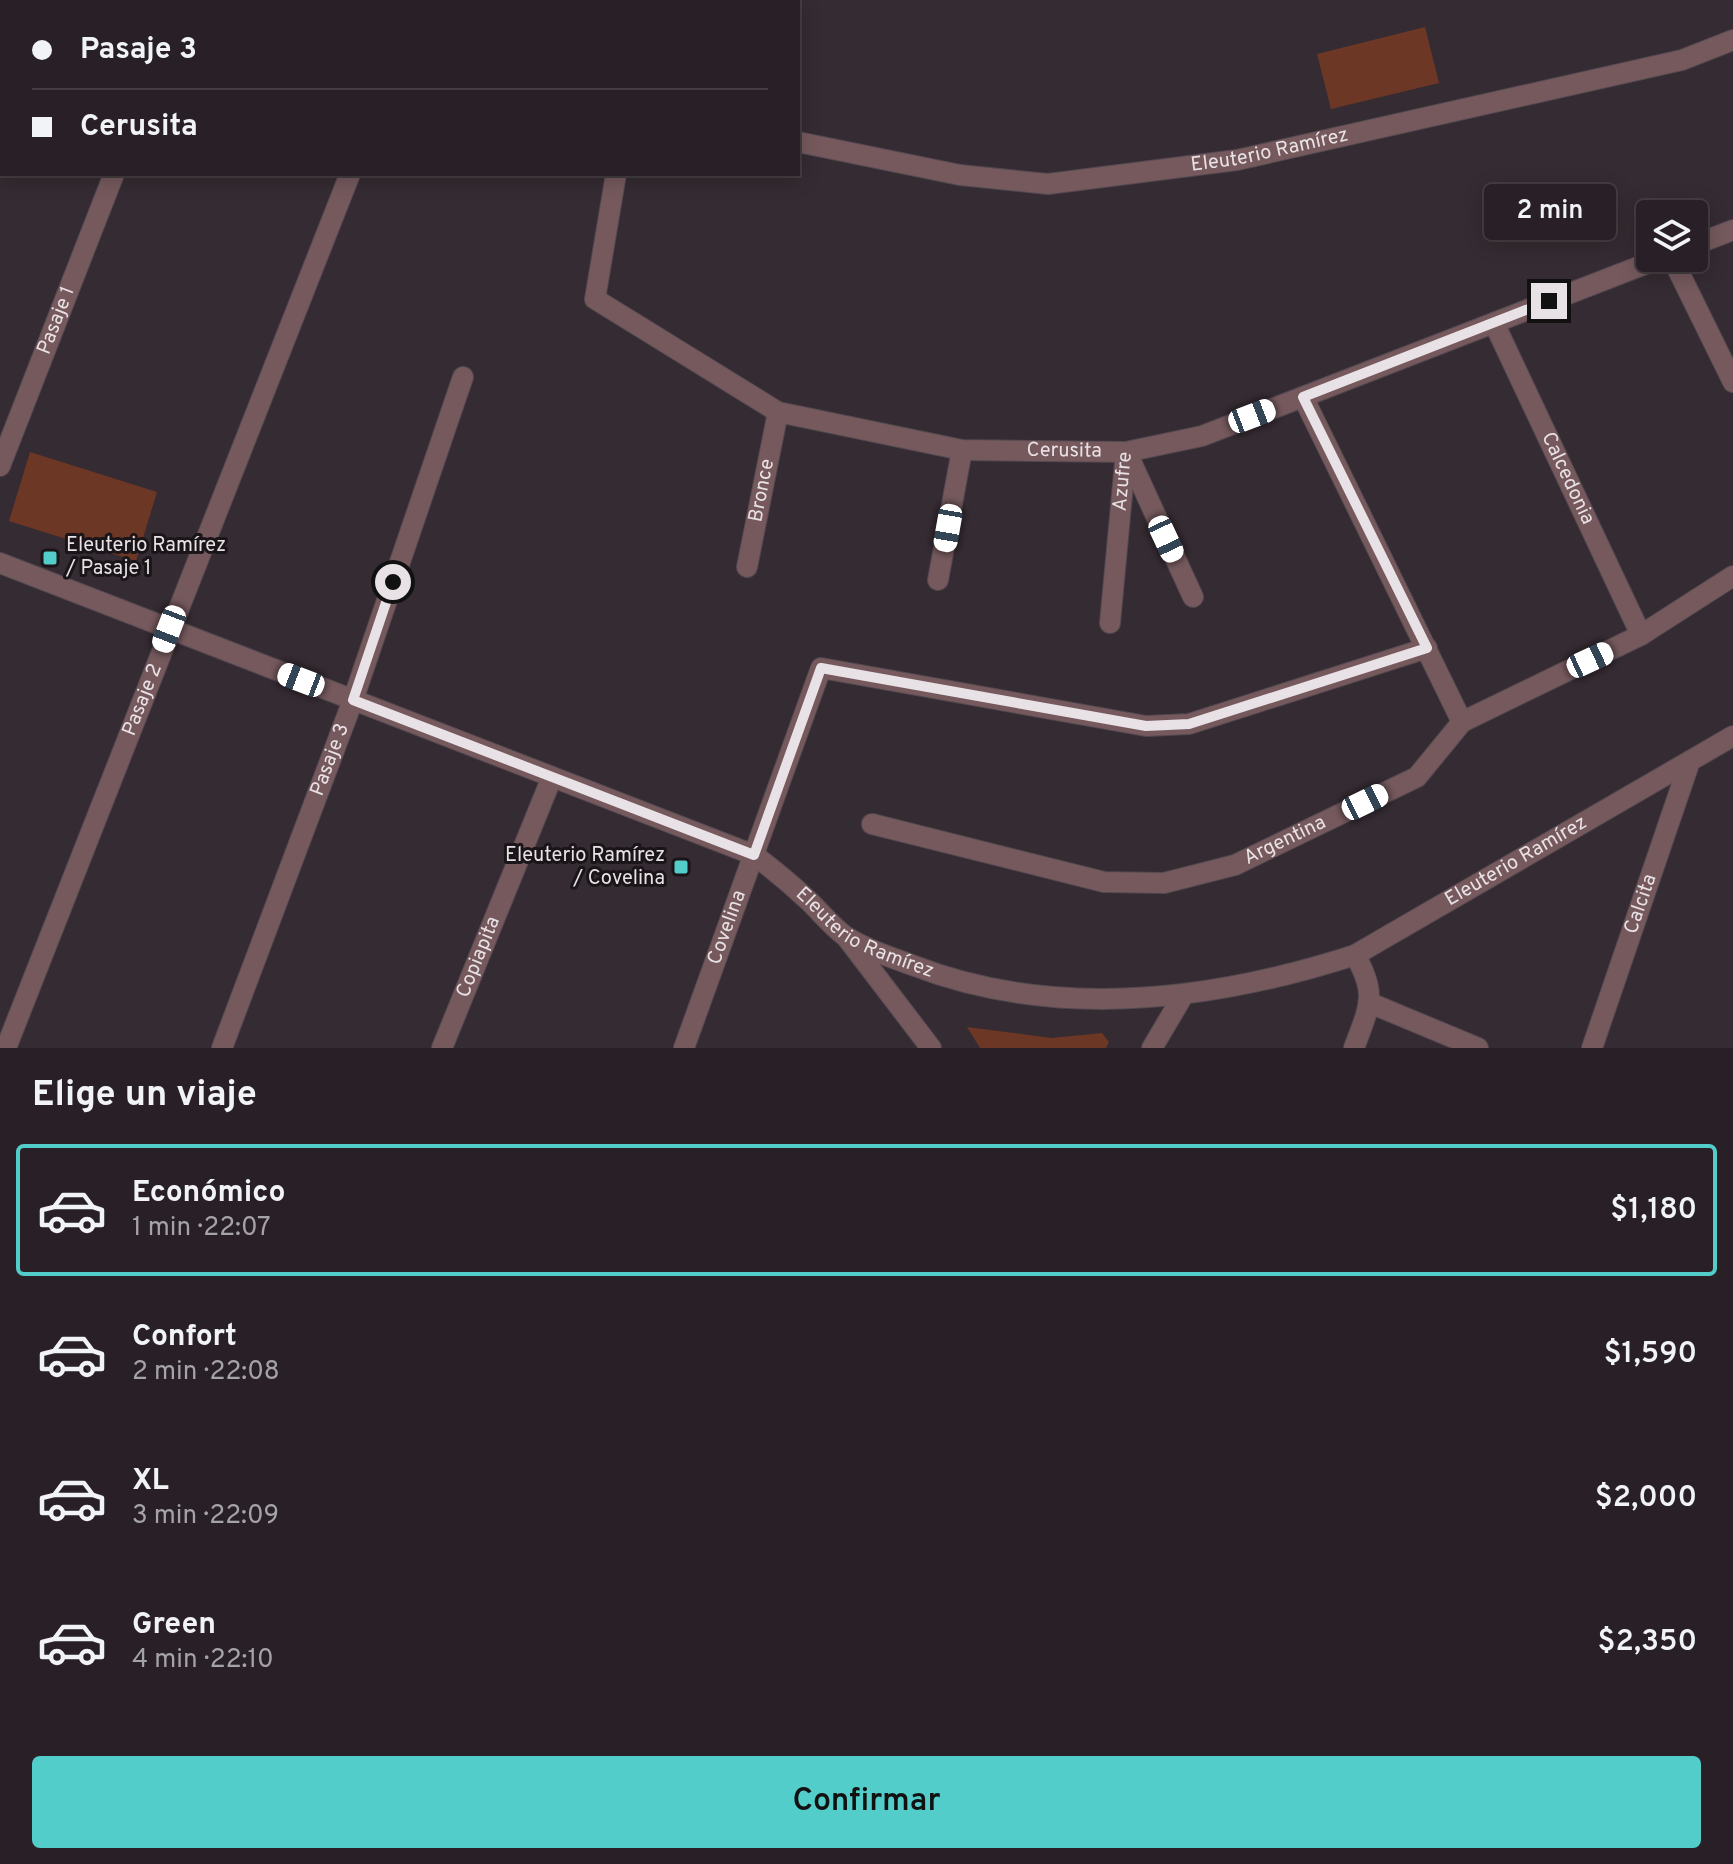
<!DOCTYPE html>
<html lang="es">
<meta charset="utf-8">
<style>
:root{--surface:#282026;--page:#30282e;--text:#f1f3f6;--muted:#a5a3a7;--line:#443e43;--accent:#53cdca}
body{margin:0;font-family:Overpass,sans-serif;background:var(--page);color:var(--text);height:100vh;display:flex;flex-direction:column;font-size:30px;white-space:nowrap}
*{box-sizing:border-box;margin:0}
p{font-size:26px;color:var(--muted)}
.icon{flex:none;width:44px;height:44px;fill:none;stroke:currentColor;stroke-width:2;stroke-linecap:round;stroke-linejoin:round}
.map{position:relative;height:1048px;overflow:hidden}
.sheet{display:flex;flex-direction:column;background:var(--surface);flex:1}
.sheet>*{flex:none}
.guide{position:absolute;left:0px;top:0px;width:800px;height:176px;box-shadow:0 4px 20px #0003,0 0 0 2px var(--line);display:grid;align-content:center;height:176px;padding:0 32px;background:var(--surface)}
.controls{position:absolute;left:1636px;top:200px;display:grid;gap:16px}
.controls a{display:grid;place-items:center;width:72px;height:72px;border-radius:8px;background:var(--surface);box-shadow:0 4px 20px #0003,0 0 0 2px var(--line);font-size:40px}
.end{position:absolute;width:36px;height:36px;margin:-18px;border:10px solid #e8e1e5;background:#111;box-shadow:0 0 0 4px #111}
.from{border-radius:50%}
.bubble{position:absolute;height:56px;border-radius:8px;background:var(--surface);box-shadow:0 4px 20px #0003,0 0 0 2px var(--line);font-size:26px;font-weight:600;line-height:56px;text-align:center}
.car{position:absolute;width:24px;height:48px;margin:-24px -12px;border-radius:10px;box-shadow:0 0 6px 2px #0007;background:linear-gradient(#fff 24%,#345 0 40%,#fff 0 76%,#345 0 86%,#fff 0)}
.guide b{display:flex;align-items:center;gap:28px;height:76px;font-size:30px}
.guide b+b{border-top:2px solid var(--line)}
.guide i{width:20px;height:20px;background:var(--text)}
ul{padding:0;list-style:none}
li{display:flex;align-items:center;gap:24px;height:132px;margin:0 16px 12px;padding:0 16px;border:4px solid transparent;border-radius:8px}
li div{flex:1}
li b{display:block;font-size:30px}
li em{font-style:normal;font-weight:600}
li.on{border-color:var(--accent)}
li>.icon{width:72px;height:72px;stroke-width:1.5}
h2{padding:0 32px;font-size:36px;line-height:96px}
.cta{display:flex;gap:16px;margin-top:auto;padding:16px 32px}
.cta a{flex:1;height:92px;border-radius:8px;background:var(--accent);color:#111;font-size:32px;font-weight:600;line-height:92px;text-align:center}
.map>svg:first-child{display:block}
.green{fill:#6d3726}
.lines{fill:none;stroke-linecap:round;stroke-linejoin:round}
.minor-casing{stroke:#52484f;stroke-width:22}
.minor{stroke:#75595d;stroke-width:20}
.route{stroke:#e8e1e5;stroke-width:10}
.poi-dot{fill:#53cdca;stroke:#1a1518;stroke-width:3}
.labels{text-anchor:middle;dominant-baseline:central;stroke-width:6;stroke-linejoin:round;paint-order:stroke}
.street-label{font-size:20px;fill:#e8e1e5;stroke:#1a1518}
.poi-label{font-size:20px;fill:#e8e1e5;stroke:#1a1518;text-anchor:start}
</style>
<div class="map">
<svg width="1733" height="1048" viewBox="0 0 1733 1048">
<rect width="100%" height="100%" fill="#352b32"/>
<g class="green">
<polygon points="1425,27 1439,83 1331,109 1317,54"/>
<polygon points="30,452 157,492 136,561 9,521"/>
<polygon points="967,1027 1052,1038 1102,1033 1109,1042 1106,1048 980,1048"/>
</g>
<g class="lines">
<g class="minor-casing">
<g id="minor">
<polyline points="165,0 171,2"/>
<path id="s1" d="M 798,142 L 960,175 L 1048,184 L 1237,160 L 1682,60 L 1733,40"/>
<path id="s2" d="M 616,174 L 595,299 L 778,412 L 962,450 L 1126,452 L 1202,436 L 1661,258"/>
<polyline points="1694,245 1733,230"/>
<polyline points="1672,258 1733,382"/>
<path id="s3" d="M 1494,323 L 1641,635"/>
<polyline points="1303,397 1462,722"/>
<polyline points="1128,455 1193,597"/>
<path id="s4" d="M 0,466 L 114,174"/>
<path id="s5" d="M 0,563 L 754,855 C 774,870 792,885 810,902 C 821,913 833,927 845,936 C 865,949 890,957 912,965 C 1056,1021 1212,1001 1355,955 L 1733,736"/>
<path id="s6" d="M 747,567 L 778,412"/>
<polyline points="938,580 962,450"/>
<path id="s7" d="M 1110,623 L 1126,452"/>
<path id="s8" d="M 872,824 L 1104,882 L 1164,883 L 1235,865 L 1417,777 L 1462,722 L 1641,635 L 1733,576"/>
<polyline points="847,938 931,1048"/>
<polyline points="1370,1003 1478,1048"/>
<path id="s9" d="M 6,1048 L 350,174"/>
<path id="s10" d="M 222,1048 L 353,700 L 463,377"/>
<path id="s11" d="M 442,1048 L 552,777"/>
<path id="s12" d="M 684,1048 L 821,668 L 1146,726 L 1189,724 L 1427,648"/>
<polyline points="1152,1048 1184,994"/>
<path d="M 1354,1048 C 1369,1007 1378,995 1355,955"/>
<path id="s13" d="M 1592,1048 L 1690,761"/>
</g>
</g>
<use href="#minor" class="minor"/>
</g>
<g class="lines">
<polyline class="route" points="393,582 353,700 754,855 821,668 1146,726 1189,724 1427,648 1303,397 1549,301"/>
</g>
<g class="poi-dot">
<rect x="42" y="550" width="16" height="16" rx="4"/>
<rect x="673" y="859" width="16" height="16" rx="4"/>
</g>
<g class="labels">
<g class="street-label">
<text stroke="none"><textPath href="#s1" startOffset="478">Eleuterio Ramírez</textPath></text>
<text stroke="none"><textPath href="#s4" startOffset="156">Pasaje 1</textPath></text>
<text stroke="none"><textPath href="#s2" startOffset="632">Cerusita</textPath></text>
<text stroke="none"><textPath href="#s3" startOffset="172">Calcedonia</textPath></text>
<text stroke="none"><textPath href="#s6" startOffset="78">Bronce</textPath></text>
<text stroke="none"><textPath href="#s7" startOffset="142">Azufre</textPath></text>
<text stroke="none"><textPath href="#s9" startOffset="374">Pasaje 2</textPath></text>
<text stroke="none"><textPath href="#s10" startOffset="308">Pasaje 3</textPath></text>
<text stroke="none"><textPath href="#s8" startOffset="428">Argentina</textPath></text>
<text stroke="none"><textPath href="#s5" startOffset="1642">Eleuterio Ramírez</textPath></text>
<text stroke="none"><textPath href="#s13" startOffset="152">Calcita</textPath></text>
<text stroke="none"><textPath href="#s12" startOffset="128">Covelina</textPath></text>
<text stroke="none"><textPath href="#s5" startOffset="946">Eleuterio Ramírez</textPath></text>
<text stroke="none"><textPath href="#s11" startOffset="98">Copiapita</textPath></text>
</g>
<g class="poi-label">
<text x="66" y="546">Eleuterio Ramírez<tspan x="66" dy="23">/ Pasaje 1</tspan></text>
<text x="665" y="856" text-anchor="end">Eleuterio Ramírez<tspan x="665" dy="23">/ Covelina</tspan></text>
</g>
</g>
</svg>
<div class="controls">
<a><svg class="icon" aria-label="layers" viewBox="0 0 24 24"><path d="M12 4l9 5-9 5-9-5zM3 14l9 5 9-5"/></svg></a>
</div>
<i class="end from" style="left:393px;top:582px"></i>
<i class="end" style="left:1549px;top:301px"></i>
<div class="bubble" style="left:1484px;top:184px;width:132px">2 min</div>
<i class="car" style="left:1252px;top:416px;rotate:69deg"></i>
<i class="car" style="left:948px;top:528px;rotate:190deg"></i>
<i class="car" style="left:1166px;top:539px;rotate:155deg"></i>
<i class="car" style="left:169px;top:629px;rotate:201deg"></i>
<i class="car" style="left:1590px;top:660px;rotate:65deg"></i>
<i class="car" style="left:301px;top:680px;rotate:291deg"></i>
<i class="car" style="left:1365px;top:802px;rotate:64deg"></i>
<div class="guide">
<b><i class="from"></i>Pasaje 3</b>
<b><i></i>Cerusita</b>
</div>
</div>
<section class="sheet">
<h2>Elige un viaje</h2>
<ul>
<li class="on"><svg class="icon" aria-label="car" viewBox="0 0 24 24"><path d="M5 17H2v-5l4-1 3-4h7l3 4 3 1v5h-3M9 17h6M6 11h13"/><circle cx="7" cy="17" r="2"/><circle cx="17" cy="17" r="2"/></svg><div><b>Económico</b><p>1 min · 22:07</p></div><em>$1,180</em></li>
<li><svg class="icon" aria-label="car" viewBox="0 0 24 24"><path d="M5 17H2v-5l4-1 3-4h7l3 4 3 1v5h-3M9 17h6M6 11h13"/><circle cx="7" cy="17" r="2"/><circle cx="17" cy="17" r="2"/></svg><div><b>Confort</b><p>2 min · 22:08</p></div><em>$1,590</em></li>
<li><svg class="icon" aria-label="car" viewBox="0 0 24 24"><path d="M5 17H2v-5l4-1 3-4h7l3 4 3 1v5h-3M9 17h6M6 11h13"/><circle cx="7" cy="17" r="2"/><circle cx="17" cy="17" r="2"/></svg><div><b>XL</b><p>3 min · 22:09</p></div><em>$2,000</em></li>
<li><svg class="icon" aria-label="car" viewBox="0 0 24 24"><path d="M5 17H2v-5l4-1 3-4h7l3 4 3 1v5h-3M9 17h6M6 11h13"/><circle cx="7" cy="17" r="2"/><circle cx="17" cy="17" r="2"/></svg><div><b>Green</b><p>4 min · 22:10</p></div><em>$2,350</em></li>
</ul>
<div class="cta"><a>Confirmar</a></div>
</section>
